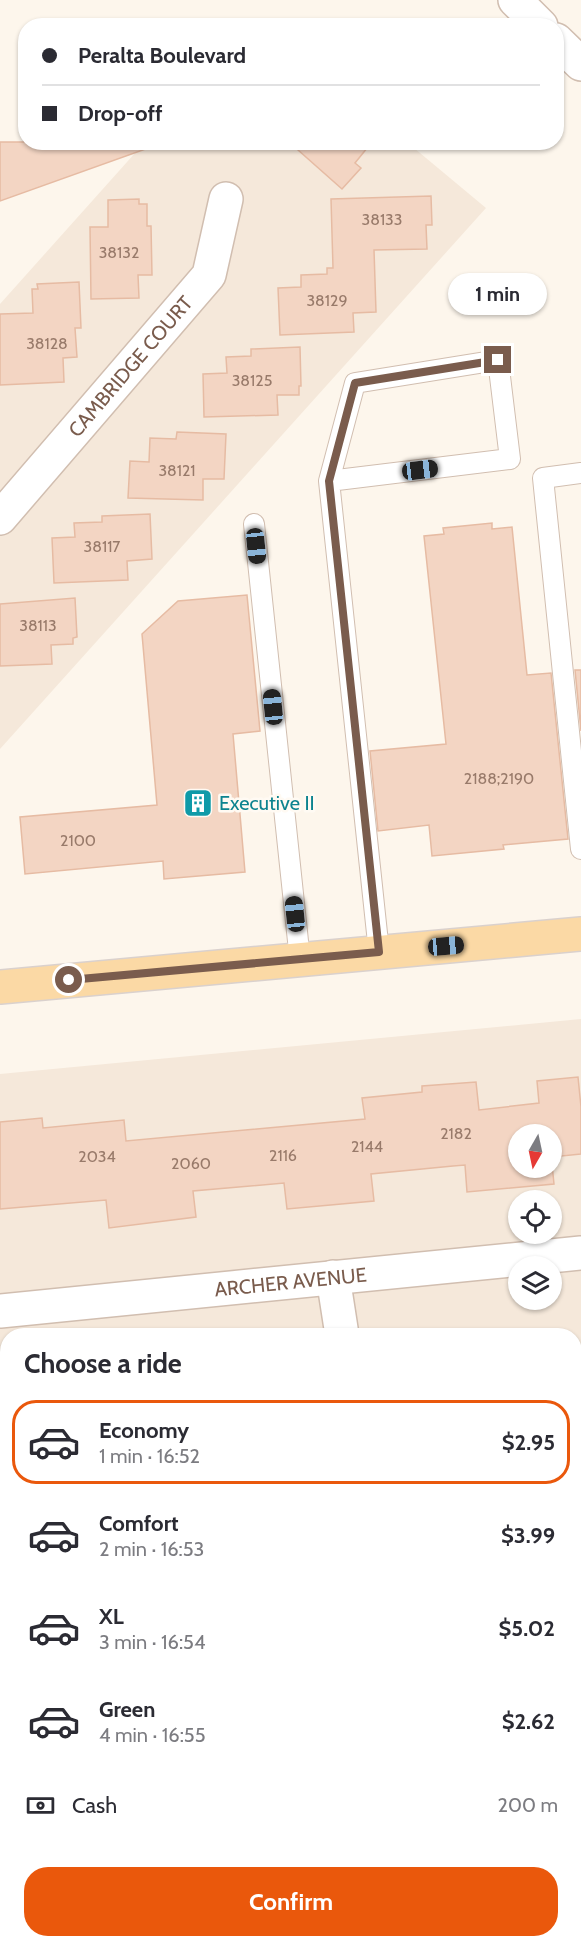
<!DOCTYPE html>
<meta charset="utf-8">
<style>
:root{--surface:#fff;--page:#f2f2f3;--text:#2b2b33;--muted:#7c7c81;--line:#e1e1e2;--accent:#ea580c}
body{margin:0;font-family:Cabin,sans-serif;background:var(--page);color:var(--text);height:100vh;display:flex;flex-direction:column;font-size:22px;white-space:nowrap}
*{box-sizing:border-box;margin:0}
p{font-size:20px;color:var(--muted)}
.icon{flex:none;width:33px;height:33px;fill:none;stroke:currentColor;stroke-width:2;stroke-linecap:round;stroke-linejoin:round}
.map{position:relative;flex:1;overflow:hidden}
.panel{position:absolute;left:0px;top:1328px;width:582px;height:620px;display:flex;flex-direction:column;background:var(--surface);border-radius:24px 24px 0 0;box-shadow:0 2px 4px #0004}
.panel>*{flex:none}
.hud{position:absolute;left:18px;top:18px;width:546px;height:132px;border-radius:24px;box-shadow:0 2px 4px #0004;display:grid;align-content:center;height:132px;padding:0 24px;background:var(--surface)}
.needle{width:39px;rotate:189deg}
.buttons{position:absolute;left:508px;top:1124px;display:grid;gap:12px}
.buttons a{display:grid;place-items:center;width:54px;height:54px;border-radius:50%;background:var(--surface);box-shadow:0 2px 4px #0004;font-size:30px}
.end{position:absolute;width:27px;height:27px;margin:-14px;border:8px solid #7a5c4d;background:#fff;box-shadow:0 0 0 3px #fff}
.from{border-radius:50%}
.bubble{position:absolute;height:42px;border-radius:21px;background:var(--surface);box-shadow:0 2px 4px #0004;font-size:20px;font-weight:700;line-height:42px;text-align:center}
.car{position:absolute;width:18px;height:36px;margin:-18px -9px;border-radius:8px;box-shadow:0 0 4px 2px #0007;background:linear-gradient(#222 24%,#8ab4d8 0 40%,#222 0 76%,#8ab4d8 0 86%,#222 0)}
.hud b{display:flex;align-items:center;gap:21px;height:57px;font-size:22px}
.hud b+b{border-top:2px solid var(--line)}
.hud i{width:15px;height:15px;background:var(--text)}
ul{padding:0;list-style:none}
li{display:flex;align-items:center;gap:18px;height:84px;margin:0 12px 9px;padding:0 12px;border:3px solid transparent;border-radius:24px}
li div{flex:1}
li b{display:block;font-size:22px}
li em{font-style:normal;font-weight:700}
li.on{border-color:var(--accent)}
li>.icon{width:54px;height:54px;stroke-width:1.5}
h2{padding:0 24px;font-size:27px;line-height:72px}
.pay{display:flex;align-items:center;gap:15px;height:66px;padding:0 24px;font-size:22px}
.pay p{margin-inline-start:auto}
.button{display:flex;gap:12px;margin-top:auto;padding:12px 24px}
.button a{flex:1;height:69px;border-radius:24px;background:var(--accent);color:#fff;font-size:24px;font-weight:700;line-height:69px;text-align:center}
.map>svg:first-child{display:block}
.residential{fill:#f5e8da;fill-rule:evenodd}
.building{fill:#f3d5c3;stroke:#e6bba3;stroke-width:1.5}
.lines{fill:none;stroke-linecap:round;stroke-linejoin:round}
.lane-casing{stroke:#d1beb0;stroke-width:22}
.street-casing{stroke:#d1beb0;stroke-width:36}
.primary-casing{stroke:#dad1cd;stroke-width:36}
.lane{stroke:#fff;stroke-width:20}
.street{stroke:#fff;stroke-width:33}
.primary{stroke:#fbd9a5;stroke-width:33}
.route{stroke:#7a5c4d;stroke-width:8}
.labels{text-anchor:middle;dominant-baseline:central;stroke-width:5;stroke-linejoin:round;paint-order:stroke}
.number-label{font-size:16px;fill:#987a6a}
.street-label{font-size:20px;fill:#7a5c4d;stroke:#fffaf3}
.culture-label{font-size:20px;fill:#0d838f;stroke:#fffaf3;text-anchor:start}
</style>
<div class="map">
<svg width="581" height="1946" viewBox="0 0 581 1946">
<rect width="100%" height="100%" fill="#fdf6ec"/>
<g class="residential">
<polygon points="144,143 408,143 486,208 0,749 0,304"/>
<path d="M 581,1019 L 581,1946 L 0,1946 L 0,1074 ZM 519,1134 L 552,1134 L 552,1167 L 519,1167 ZM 519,1200 L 552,1200 L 552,1233 L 519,1233 ZM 519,1266 L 552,1266 L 552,1299 L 519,1299 ZM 8,1335 L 574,1335 L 574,1940 L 8,1940 Z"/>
</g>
<g class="building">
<polygon points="0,142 154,142 154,146 0,201"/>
<polygon points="289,142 372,142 355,163 361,168 342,189"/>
<polygon points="431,196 432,225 426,225 427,249 374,250 376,312 353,313 354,332 280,335 278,288 301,287 301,275 327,274 327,268 333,268 331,199"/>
<polygon points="139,199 139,204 147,204 147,226 151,226 152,275 138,275 139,298 91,299 90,227 108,227 108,200"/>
<polygon points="79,282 81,328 75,328 77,357 63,358 64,382 0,385 0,314 33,313 32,289 38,289 37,284"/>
<polygon points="300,347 301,386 299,386 299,395 277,395 278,415 204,417 203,374 227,373 226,357 251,356 251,349"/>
<polygon points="177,432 226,434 224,479 203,479 203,500 128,498 130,461 149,462 150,438 176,439"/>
<polygon points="150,514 152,559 127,561 128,580 54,583 52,538 75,537 74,523 102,522 102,516"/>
<polygon points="492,523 492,529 512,527 527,675 551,673 568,839 503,845 504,849 432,856 429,825 378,831 370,751 446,744 424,536 444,534 443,528"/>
<polygon points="247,595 260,731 233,734 245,872 164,879 163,861 25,874 20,817 157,805 142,634 178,601"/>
<polygon points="75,598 77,637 73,638 73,644 51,645 52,664 0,666 0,604"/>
<polygon points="575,670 581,670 581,731"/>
<polygon points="578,1077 581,1107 581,1154 552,1157 552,1134 519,1134 519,1167 552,1167 552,1164 554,1184 467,1192 465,1165 453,1166 371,1174 374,1201 287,1209 284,1183 193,1191 196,1217 109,1228 106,1200 0,1209 0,1122 42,1118 43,1128 124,1120 126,1141 365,1119 362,1098 422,1092 422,1086 476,1082 479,1110 539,1103 537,1081"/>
</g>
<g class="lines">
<g class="lane-casing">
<g id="lane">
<polyline points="581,473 543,478 581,849"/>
<polyline points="329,481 355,383 498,360 510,459 329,481 379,952"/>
<polyline points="254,524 300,960"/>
</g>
</g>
<g class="street-casing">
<g id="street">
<polyline points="515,0 541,26"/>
<polyline points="556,40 581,64"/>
<path id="s1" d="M 0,518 L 209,275 L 226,199"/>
<polyline points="333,1277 342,1335"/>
<path id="s2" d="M 0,1311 L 581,1253"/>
<polyline points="0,1806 8,1854"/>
<polyline points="21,1940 22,1946"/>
</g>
</g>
<g class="primary-casing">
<polyline id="primary" points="0,987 581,934"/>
</g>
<use href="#lane" class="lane"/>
<use href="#street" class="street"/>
<use href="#primary" class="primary"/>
</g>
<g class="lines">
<polyline class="route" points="69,980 379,952 329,481 355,383 498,360"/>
</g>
<defs>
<g id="building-square" transform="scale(1.5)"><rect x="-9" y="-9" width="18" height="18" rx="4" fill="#0f9aa8" stroke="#fffaf3"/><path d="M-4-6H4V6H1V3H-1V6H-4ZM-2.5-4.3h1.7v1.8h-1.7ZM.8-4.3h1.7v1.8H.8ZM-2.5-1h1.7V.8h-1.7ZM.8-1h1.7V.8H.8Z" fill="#fff"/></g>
</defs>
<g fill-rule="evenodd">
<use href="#building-square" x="198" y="803"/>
</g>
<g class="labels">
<g class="number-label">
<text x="382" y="219">38133</text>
<text x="119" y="252">38132</text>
<text x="327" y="300">38129</text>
<text x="47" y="343">38128</text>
<text x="252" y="380">38125</text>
<text x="177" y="470">38121</text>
<text x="102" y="546">38117</text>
<text x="38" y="625">38113</text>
<text x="499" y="778">2188;2190</text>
<text x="78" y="840">2100</text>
<text x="456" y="1133">2182</text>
<text x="367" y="1146">2144</text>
<text x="283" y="1155">2116</text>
<text x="97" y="1156">2034</text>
<text x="191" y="1163">2060</text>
</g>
<g class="street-label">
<text stroke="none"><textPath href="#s1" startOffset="200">CAMBRIDGE COURT</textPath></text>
<text stroke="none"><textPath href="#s2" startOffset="292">ARCHER AVENUE</textPath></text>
</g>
<g class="culture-label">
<text x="219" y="803">Executive II</text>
</g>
</g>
</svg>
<div class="buttons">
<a><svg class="needle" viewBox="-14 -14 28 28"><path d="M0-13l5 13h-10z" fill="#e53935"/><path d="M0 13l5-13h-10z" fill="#7c7c81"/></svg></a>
<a><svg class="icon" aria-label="locate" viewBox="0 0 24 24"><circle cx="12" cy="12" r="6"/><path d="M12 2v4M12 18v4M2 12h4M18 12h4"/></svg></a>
<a><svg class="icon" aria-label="layers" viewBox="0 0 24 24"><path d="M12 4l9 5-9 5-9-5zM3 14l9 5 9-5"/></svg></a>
</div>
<i class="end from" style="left:69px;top:980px"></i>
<i class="end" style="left:498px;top:360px"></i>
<div class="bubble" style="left:448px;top:273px;width:99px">1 min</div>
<i class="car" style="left:420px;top:470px;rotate:83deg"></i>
<i class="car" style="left:256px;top:546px;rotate:174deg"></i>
<i class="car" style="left:273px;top:707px;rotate:354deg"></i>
<i class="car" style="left:295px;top:914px;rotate:354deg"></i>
<i class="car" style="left:446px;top:946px;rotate:85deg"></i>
<div class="hud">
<b><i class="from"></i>Peralta Boulevard</b>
<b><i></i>Drop-off</b>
</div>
<section class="panel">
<h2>Choose a ride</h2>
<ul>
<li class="on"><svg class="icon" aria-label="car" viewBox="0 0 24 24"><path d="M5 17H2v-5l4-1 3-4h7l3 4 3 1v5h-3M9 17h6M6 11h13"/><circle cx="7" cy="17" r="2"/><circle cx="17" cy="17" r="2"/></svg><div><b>Economy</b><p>1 min · 16:52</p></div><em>$2.95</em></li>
<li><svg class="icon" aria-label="car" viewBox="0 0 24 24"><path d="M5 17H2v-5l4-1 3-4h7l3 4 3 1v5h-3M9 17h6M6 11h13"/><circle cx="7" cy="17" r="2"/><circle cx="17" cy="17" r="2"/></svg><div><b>Comfort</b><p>2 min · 16:53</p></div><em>$3.99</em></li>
<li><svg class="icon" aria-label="car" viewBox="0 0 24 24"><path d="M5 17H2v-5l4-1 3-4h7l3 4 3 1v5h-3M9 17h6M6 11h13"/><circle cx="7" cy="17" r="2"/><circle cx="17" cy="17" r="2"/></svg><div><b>XL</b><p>3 min · 16:54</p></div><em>$5.02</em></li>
<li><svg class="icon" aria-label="car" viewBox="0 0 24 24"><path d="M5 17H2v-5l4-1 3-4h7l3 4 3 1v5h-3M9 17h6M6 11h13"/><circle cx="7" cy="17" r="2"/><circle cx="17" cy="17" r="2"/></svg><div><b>Green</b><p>4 min · 16:55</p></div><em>$2.62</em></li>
</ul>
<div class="pay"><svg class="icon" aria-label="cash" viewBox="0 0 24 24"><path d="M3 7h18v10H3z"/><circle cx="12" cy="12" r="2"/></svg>Cash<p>200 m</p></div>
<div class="button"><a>Confirm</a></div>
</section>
</div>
